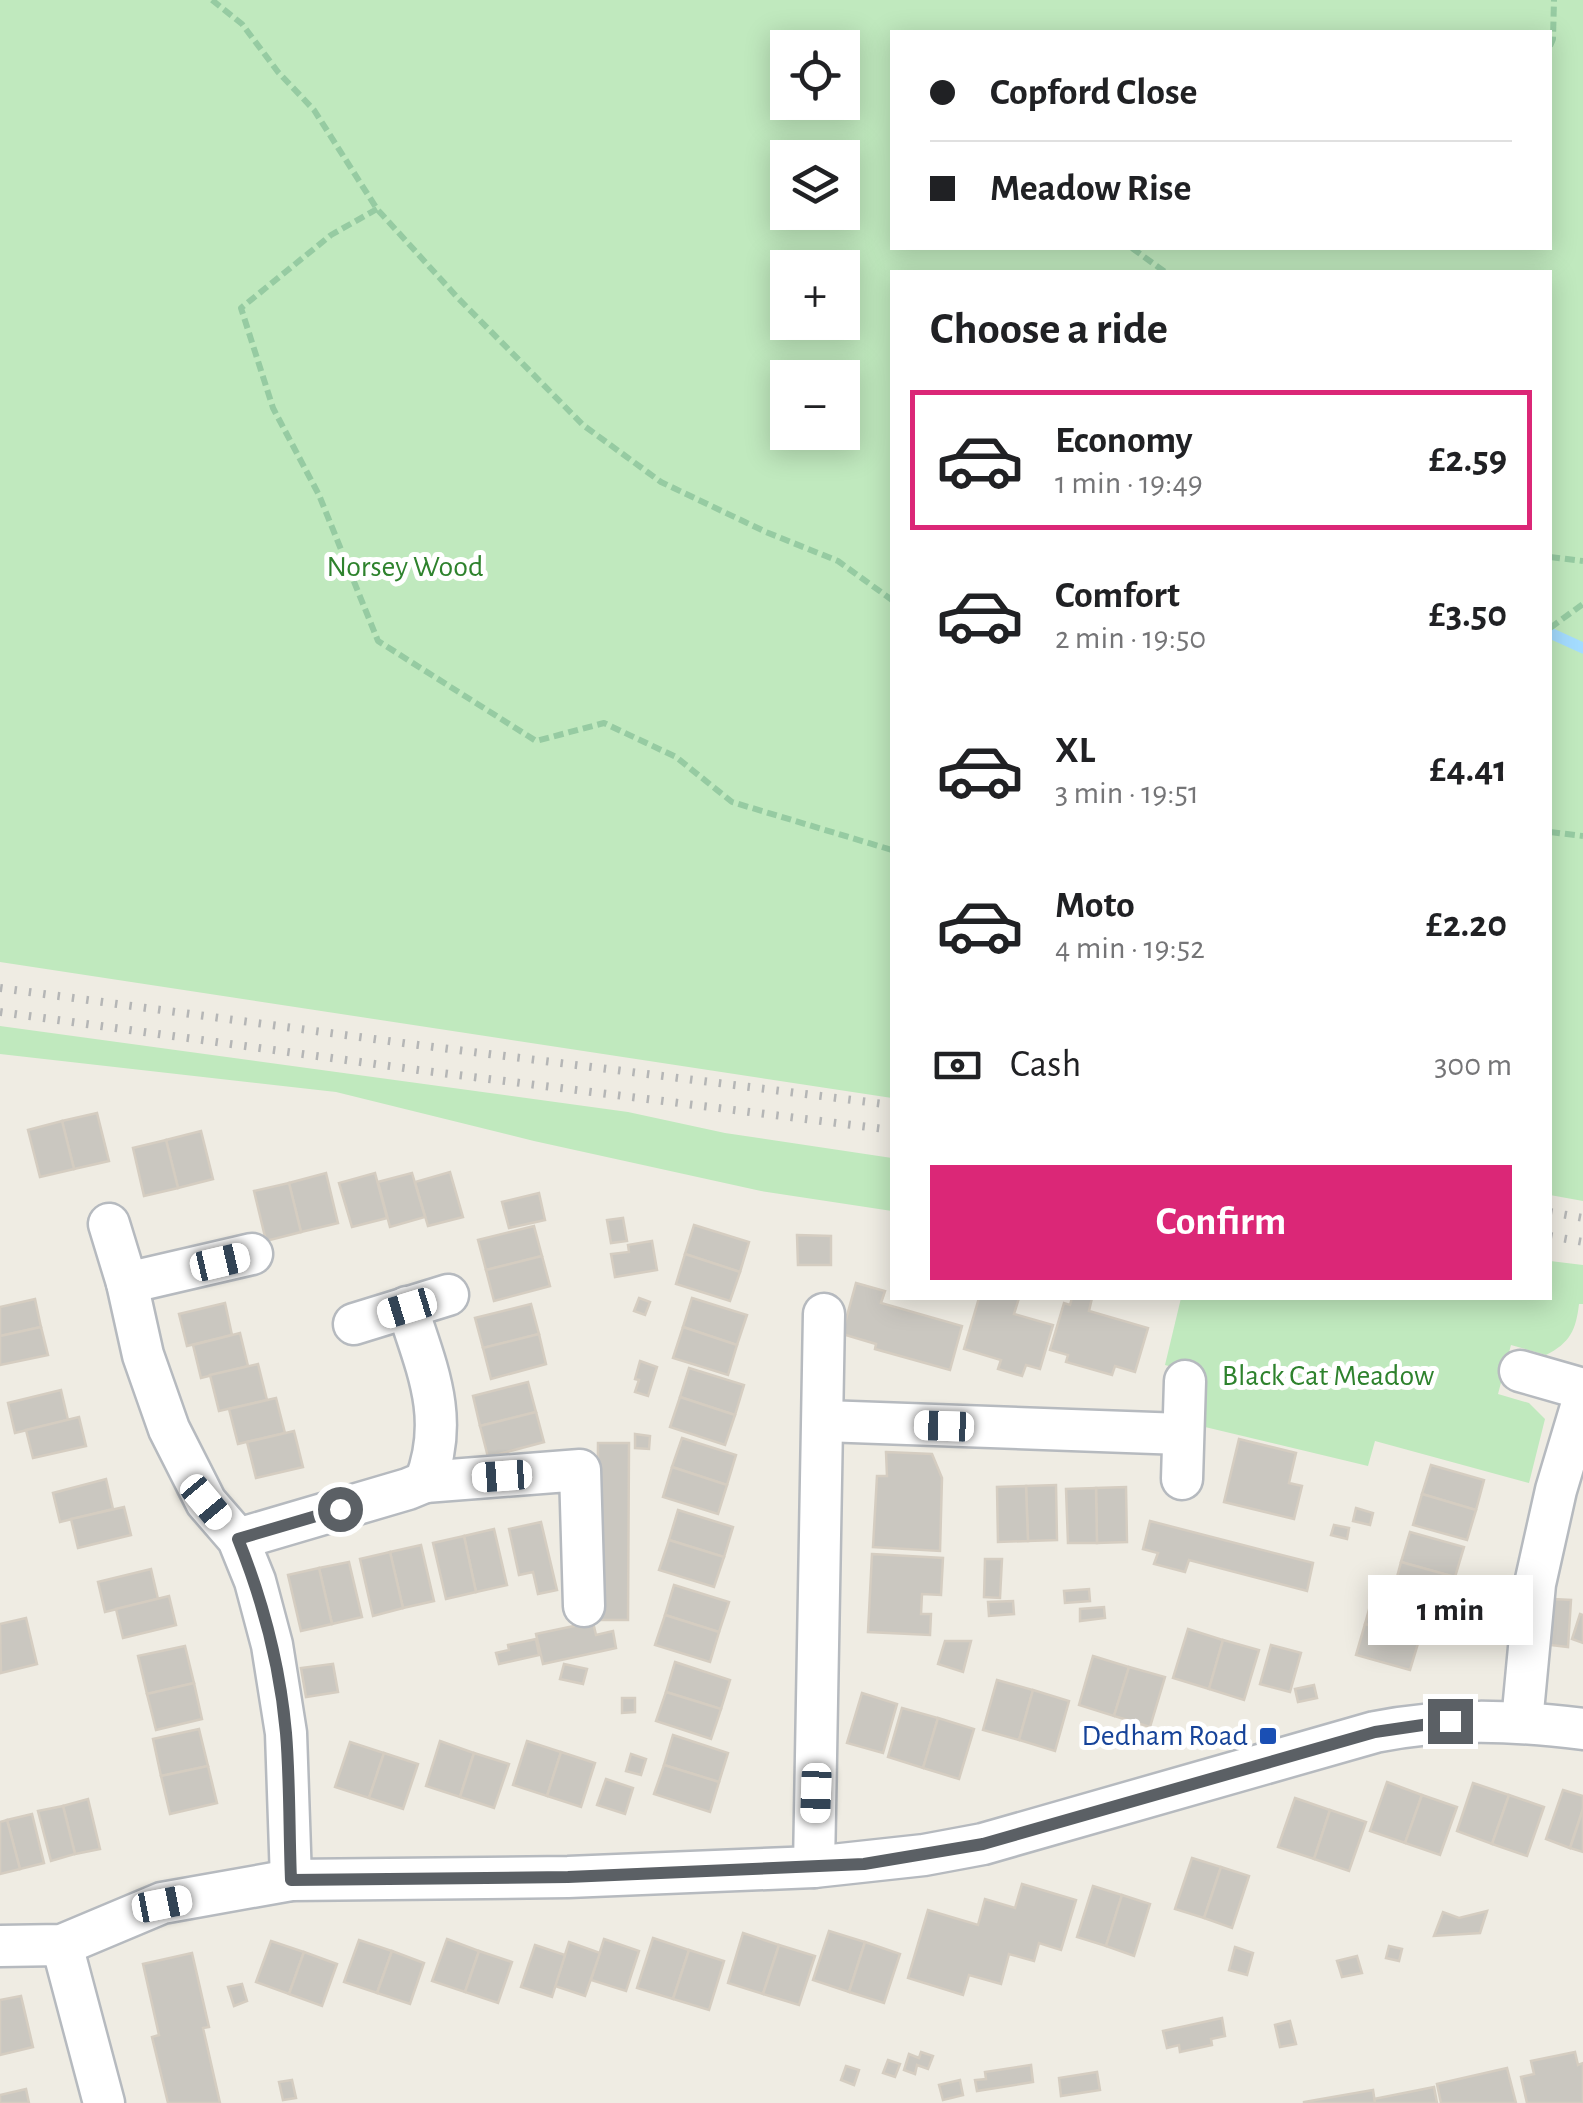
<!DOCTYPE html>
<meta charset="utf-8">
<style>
:root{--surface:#fff;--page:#f6f6f6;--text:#202124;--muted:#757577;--line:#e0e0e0;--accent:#db2777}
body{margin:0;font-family:"Alegreya Sans",sans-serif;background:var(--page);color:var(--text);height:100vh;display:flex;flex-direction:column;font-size:38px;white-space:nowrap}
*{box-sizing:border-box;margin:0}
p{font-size:32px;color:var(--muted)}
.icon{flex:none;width:55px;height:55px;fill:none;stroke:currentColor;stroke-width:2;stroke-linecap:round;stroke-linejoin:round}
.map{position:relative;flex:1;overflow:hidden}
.panel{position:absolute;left:890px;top:270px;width:662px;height:1030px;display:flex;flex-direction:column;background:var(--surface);border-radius:0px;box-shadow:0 5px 25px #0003}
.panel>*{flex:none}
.top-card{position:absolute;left:890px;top:30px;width:662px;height:220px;border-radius:0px;box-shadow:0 5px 25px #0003;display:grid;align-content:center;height:220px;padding:0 40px;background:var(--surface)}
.buttons{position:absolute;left:770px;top:30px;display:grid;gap:20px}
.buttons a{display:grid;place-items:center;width:90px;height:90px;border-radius:0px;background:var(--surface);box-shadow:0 5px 25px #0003;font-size:50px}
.end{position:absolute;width:45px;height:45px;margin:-22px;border:12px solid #5b6065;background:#fff;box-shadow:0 0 0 5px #fff}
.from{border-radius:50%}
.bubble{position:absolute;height:70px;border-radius:0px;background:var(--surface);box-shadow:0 5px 25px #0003;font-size:32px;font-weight:600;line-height:70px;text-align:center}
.car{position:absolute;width:30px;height:60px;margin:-30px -15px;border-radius:12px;box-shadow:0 0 8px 2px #0007;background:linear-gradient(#fff 24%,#345 0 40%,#fff 0 76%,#345 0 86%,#fff 0)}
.top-card b{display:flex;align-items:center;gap:35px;height:95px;font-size:38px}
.top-card b+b{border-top:2px solid var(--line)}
.top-card i{width:25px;height:25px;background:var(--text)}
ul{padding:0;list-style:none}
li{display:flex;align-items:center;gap:30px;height:140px;margin:0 20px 15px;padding:0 20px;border:5px solid transparent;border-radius:0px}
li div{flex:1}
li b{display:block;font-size:38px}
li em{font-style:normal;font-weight:600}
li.current{border-color:var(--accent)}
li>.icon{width:90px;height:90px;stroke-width:1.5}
h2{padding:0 40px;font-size:45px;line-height:120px}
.pay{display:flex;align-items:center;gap:25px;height:110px;padding:0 40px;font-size:38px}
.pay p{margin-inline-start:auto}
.action{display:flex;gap:20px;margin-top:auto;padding:20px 40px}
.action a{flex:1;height:115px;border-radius:0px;background:var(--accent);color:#fff;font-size:40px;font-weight:600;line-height:115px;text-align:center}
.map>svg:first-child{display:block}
.green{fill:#c0e9be;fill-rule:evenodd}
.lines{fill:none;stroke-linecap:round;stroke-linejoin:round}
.stream{stroke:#a4dcff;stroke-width:11}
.building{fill:#cac7c0;stroke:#d5cdc1;stroke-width:2.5}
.minor-casing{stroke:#b6babf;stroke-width:45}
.path{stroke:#96cba2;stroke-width:6;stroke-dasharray:10 5;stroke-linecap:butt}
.minor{stroke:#fff;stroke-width:40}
.rail{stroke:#b5b6b6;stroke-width:8;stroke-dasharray:2.5 12;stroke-linecap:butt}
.route{stroke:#5b6065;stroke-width:12}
.transit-dot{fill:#1a4fb4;stroke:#fff;stroke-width:4}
.labels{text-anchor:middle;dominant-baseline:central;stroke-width:10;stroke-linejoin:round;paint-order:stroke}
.park-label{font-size:30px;fill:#2e822d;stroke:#fff}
.transit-label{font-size:30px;fill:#164399;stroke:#fff;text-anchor:end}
</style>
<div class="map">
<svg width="1583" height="2103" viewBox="0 0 1583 2103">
<rect width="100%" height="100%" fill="#efece3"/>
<g class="green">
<path d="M 0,0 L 1583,0 L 1583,1201 L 1550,1195 L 1550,272 L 892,272 L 892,1098 L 0,962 ZM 1550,32 L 1550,248 L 892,248 L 892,32 ZM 788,48 L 842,48 L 842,102 L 788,102 ZM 788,158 L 842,158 L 842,212 L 788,212 ZM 788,268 L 842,268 L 842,322 L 788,322 ZM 788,378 L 842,378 L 842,432 L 788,432 Z"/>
<polygon points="0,1026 628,1112 725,1133 892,1158 892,1211 761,1191 534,1141 336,1092 0,1054"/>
<path d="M 1550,1261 L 1583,1265 L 1583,1304 L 1579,1304 C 1576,1330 1570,1343 1546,1355 L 1511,1345 L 1498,1394 L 1529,1403 L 1545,1419 L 1529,1483 L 1375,1441 L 1368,1466 L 1205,1427 L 1206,1376 L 1165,1365 L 1181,1298 L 1550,1298 Z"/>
</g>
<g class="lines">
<polyline class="stream" points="1550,633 1583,648"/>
</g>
<g class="building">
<polygon points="97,1113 109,1161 74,1169 62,1121"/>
<polygon points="62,1121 74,1169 40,1177 28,1130"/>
<polygon points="201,1131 213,1179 178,1188 166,1140"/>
<polygon points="166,1140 178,1188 144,1196 133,1148"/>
<polygon points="450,1172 463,1217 428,1226 415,1182"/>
<polygon points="326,1173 338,1223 301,1232 289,1183"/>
<polygon points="375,1173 387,1218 352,1227 339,1183"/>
<polygon points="412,1173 425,1217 390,1227 378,1182"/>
<polygon points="289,1183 301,1232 266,1241 254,1191"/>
<polygon points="539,1193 545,1220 509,1228 502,1202"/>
<polygon points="623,1218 627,1241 611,1243 607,1220"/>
<polygon points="694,1225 749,1242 740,1272 685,1254"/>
<polygon points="534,1226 542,1256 486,1270 478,1240"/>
<polygon points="797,1235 831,1236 831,1265 798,1265"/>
<polygon points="652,1241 657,1270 615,1277 611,1254 629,1252 628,1245"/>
<polygon points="685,1254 740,1272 730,1301 676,1284"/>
<polygon points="542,1256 550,1286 494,1301 486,1270"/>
<polygon points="856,1283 885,1291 881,1303 962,1326 950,1370 875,1349 876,1344 842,1334"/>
<polygon points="639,1298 650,1302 645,1315 634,1311"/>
<polygon points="692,1298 747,1315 737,1345 683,1327"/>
<polygon points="979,1298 1019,1298 1014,1314 1053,1325 1040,1369 1026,1365 1022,1376 998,1369 1001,1360 964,1349"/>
<polygon points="1072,1298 1092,1298 1089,1311 1148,1328 1135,1372 1115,1366 1112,1375 1066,1362 1068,1355 1050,1350 1064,1303 1070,1305"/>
<polygon points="35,1299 41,1327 0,1336 0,1307"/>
<polygon points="225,1303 232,1335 187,1346 179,1314"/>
<polygon points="531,1304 539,1334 483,1348 475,1318"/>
<polygon points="41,1327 48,1355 0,1365 0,1336"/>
<polygon points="683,1327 737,1345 728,1375 673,1358"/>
<polygon points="240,1333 248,1366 201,1378 193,1345"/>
<polygon points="539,1334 546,1364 491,1379 483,1348"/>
<polygon points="640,1361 657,1367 648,1396 635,1392 639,1380 635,1379"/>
<polygon points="258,1364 267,1400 219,1411 210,1375"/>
<polygon points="689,1368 744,1385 735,1415 680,1397"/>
<polygon points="528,1382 536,1412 480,1426 473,1396"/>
<polygon points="61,1390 68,1420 15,1433 8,1403"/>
<polygon points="680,1397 735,1415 725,1445 670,1427"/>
<polygon points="276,1398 285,1433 238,1444 229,1409"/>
<polygon points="536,1412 544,1442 488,1457 480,1426"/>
<polygon points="79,1417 86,1446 33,1458 26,1430"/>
<polygon points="294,1431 303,1467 256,1478 247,1442"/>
<polygon points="635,1434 650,1436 649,1449 635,1448"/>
<polygon points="682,1438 736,1455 727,1485 672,1467"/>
<polygon points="1239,1439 1296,1453 1289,1483 1302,1486 1294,1519 1224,1502"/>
<polygon points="598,1443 629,1443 628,1620 597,1620"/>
<polygon points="886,1452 932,1454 942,1478 940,1551 873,1547 877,1476 887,1476"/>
<polygon points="1431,1465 1484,1480 1476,1510 1422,1494"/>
<polygon points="672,1467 727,1485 718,1514 663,1497"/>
<polygon points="106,1479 113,1509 60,1522 53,1493"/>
<polygon points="1056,1485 1057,1540 1028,1541 1026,1486"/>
<polygon points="1026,1486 1028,1541 998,1542 997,1487"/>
<polygon points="1126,1487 1127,1542 1097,1543 1096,1488"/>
<polygon points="1096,1488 1097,1543 1068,1543 1066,1489"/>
<polygon points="1422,1494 1476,1510 1467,1540 1413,1525"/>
<polygon points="124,1507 131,1535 78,1548 71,1519"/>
<polygon points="1356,1508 1373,1513 1370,1525 1353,1521"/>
<polygon points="678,1510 733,1527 724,1557 669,1540"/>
<polygon points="1150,1521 1313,1563 1307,1591 1189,1560 1185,1572 1154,1564 1158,1553 1143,1549"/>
<polygon points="541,1522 557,1590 538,1594 533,1572 519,1575 509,1529"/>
<polygon points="1334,1525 1349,1528 1347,1539 1331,1535"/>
<polygon points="494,1529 507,1585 476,1592 464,1536"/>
<polygon points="1410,1532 1464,1547 1455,1577 1401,1562"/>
<polygon points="464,1536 476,1592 446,1599 433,1543"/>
<polygon points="669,1540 724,1557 714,1587 659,1570"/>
<polygon points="421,1545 434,1601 403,1608 390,1552"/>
<polygon points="390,1552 403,1608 373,1616 360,1559"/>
<polygon points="872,1554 943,1558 941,1595 922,1594 921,1614 931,1614 930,1635 868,1632"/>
<polygon points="985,1559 1002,1559 1000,1598 984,1597"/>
<polygon points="349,1562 362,1617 332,1624 319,1568"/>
<polygon points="1401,1562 1455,1577 1446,1607 1393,1592"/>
<polygon points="319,1568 332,1624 301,1631 288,1575"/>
<polygon points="151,1569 158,1599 105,1612 98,1582"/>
<polygon points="674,1585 729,1602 719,1632 665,1615"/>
<polygon points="1089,1589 1090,1601 1065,1603 1064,1591"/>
<polygon points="1373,1595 1427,1610 1419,1640 1365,1624"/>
<polygon points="169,1596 176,1625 123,1638 116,1609"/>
<polygon points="1553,1599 1571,1600 1568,1647 1550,1645"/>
<polygon points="1013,1601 1014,1614 989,1616 988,1602"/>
<polygon points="1104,1607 1105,1618 1080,1621 1080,1609"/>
<polygon points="1580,1614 1583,1615 1583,1643 1572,1639"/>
<polygon points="665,1615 719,1632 710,1662 655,1645"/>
<polygon points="26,1618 37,1664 1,1673 0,1624"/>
<polygon points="593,1622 596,1635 613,1631 616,1648 543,1664 536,1634"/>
<polygon points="1365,1624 1419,1640 1410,1670 1356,1655"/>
<polygon points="1188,1629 1223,1640 1209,1689 1173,1678"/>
<polygon points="536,1639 539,1655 499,1664 496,1653 509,1650 508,1645"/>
<polygon points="1223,1640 1259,1650 1244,1700 1209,1689"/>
<polygon points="945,1641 971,1641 963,1672 938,1664"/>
<polygon points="1271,1645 1301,1653 1290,1692 1260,1684"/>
<polygon points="185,1646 194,1683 147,1694 138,1656"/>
<polygon points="1093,1656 1129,1667 1114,1716 1079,1705"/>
<polygon points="675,1662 730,1680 721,1709 666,1692"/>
<polygon points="333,1664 338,1692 306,1697 301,1668"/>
<polygon points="564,1664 587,1669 583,1684 560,1679"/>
<polygon points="1129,1667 1165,1677 1150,1727 1114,1716"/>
<polygon points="997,1680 1033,1690 1019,1740 983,1730"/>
<polygon points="194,1683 202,1719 156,1730 147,1694"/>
<polygon points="1314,1685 1317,1698 1298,1702 1295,1689"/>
<polygon points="1033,1690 1069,1701 1055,1751 1019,1740"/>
<polygon points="666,1692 721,1709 711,1739 656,1721"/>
<polygon points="862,1693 897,1704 883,1753 847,1743"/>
<polygon points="622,1698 635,1698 635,1712 622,1713"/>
<polygon points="902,1708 938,1718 923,1768 888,1757"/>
<polygon points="938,1718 974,1729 959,1779 923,1768"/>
<polygon points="199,1729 208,1766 161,1776 153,1739"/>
<polygon points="673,1735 728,1753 719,1782 664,1765"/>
<polygon points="440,1741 474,1753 460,1797 426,1786"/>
<polygon points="527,1741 561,1752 547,1796 513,1785"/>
<polygon points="350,1742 384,1753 369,1798 335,1787"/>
<polygon points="561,1752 595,1763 581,1807 547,1796"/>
<polygon points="384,1753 418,1764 403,1809 369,1798"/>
<polygon points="474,1753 509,1764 494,1808 460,1797"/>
<polygon points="631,1754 646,1759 641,1775 626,1771"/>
<polygon points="664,1765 719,1782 710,1812 654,1794"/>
<polygon points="208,1766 217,1803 170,1814 161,1776"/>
<polygon points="606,1779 633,1788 625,1814 597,1805"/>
<polygon points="1387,1782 1422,1795 1405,1843 1370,1831"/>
<polygon points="1473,1783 1509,1795 1492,1844 1457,1831"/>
<polygon points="1563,1790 1583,1796 1583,1809 1570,1848 1546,1839"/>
<polygon points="1422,1795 1457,1807 1440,1855 1405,1843"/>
<polygon points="1509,1795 1544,1807 1527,1856 1492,1844"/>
<polygon points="1295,1798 1330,1810 1314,1859 1278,1847"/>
<polygon points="88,1799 100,1849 75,1854 63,1806"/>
<polygon points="63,1806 75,1854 51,1861 38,1811"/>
<polygon points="1583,1809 1583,1852 1570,1848"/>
<polygon points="1330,1810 1366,1822 1349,1871 1314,1859"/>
<polygon points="32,1814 44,1863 20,1869 7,1820"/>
<polygon points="7,1820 20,1869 0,1874 0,1822"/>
<polygon points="1192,1858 1221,1867 1204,1918 1175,1909"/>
<polygon points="1221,1867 1249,1876 1232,1928 1204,1918"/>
<polygon points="1022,1884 1076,1900 1061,1950 1039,1943 1034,1961 1009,1954 1001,1984 969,1975 963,1995 908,1978 928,1910 978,1925 985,1899 1015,1908"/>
<polygon points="1093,1886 1122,1895 1106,1946 1077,1937"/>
<polygon points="1122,1895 1150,1904 1134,1956 1106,1946"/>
<polygon points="1487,1911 1480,1933 1434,1936 1443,1912 1459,1918"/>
<polygon points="829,1931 865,1942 849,1992 813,1980"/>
<polygon points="743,1933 779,1945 763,1994 728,1983"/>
<polygon points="653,1938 689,1950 673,1999 637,1988"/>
<polygon points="447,1939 479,1951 465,1992 432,1981"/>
<polygon points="604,1939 639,1951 626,1991 591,1980"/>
<polygon points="359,1940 392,1951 377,1993 344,1982"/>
<polygon points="271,1941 304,1952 289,1994 256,1982"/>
<polygon points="569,1942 600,1953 585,1996 555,1986"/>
<polygon points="865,1942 900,1954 884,2003 849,1992"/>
<polygon points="535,1945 565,1955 552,1997 521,1987"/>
<polygon points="779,1945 815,1956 799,2005 763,1994"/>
<polygon points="1389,1946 1402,1949 1399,1961 1386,1958"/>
<polygon points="1235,1947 1253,1953 1247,1975 1229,1970"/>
<polygon points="689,1950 724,1961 709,2010 673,1999"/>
<polygon points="392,1951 424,1963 410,2004 377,1993"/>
<polygon points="479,1951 512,1962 498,2003 465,1992"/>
<polygon points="304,1952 337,1964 322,2006 289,1994"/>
<polygon points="192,1953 209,2027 203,2028 220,2103 168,2103 152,2037 159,2035 143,1964"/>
<polygon points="1357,1956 1362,1973 1342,1977 1337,1961"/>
<polygon points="242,1984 247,2001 234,2006 228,1987"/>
<polygon points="21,1996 33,2047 0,2055 0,2000"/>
<polygon points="1222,2018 1225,2036 1211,2039 1212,2045 1180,2052 1179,2045 1167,2048 1163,2031"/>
<polygon points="1290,2021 1296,2044 1280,2047 1275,2025"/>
<polygon points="921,2052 933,2056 928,2069 917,2065 915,2074 904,2070 909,2054 919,2058"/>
<polygon points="1575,2052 1578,2065 1583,2063 1583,2103 1527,2103 1521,2077 1534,2074 1531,2061"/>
<polygon points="888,2060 900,2064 895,2077 883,2073"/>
<polygon points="1031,2065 1033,2082 977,2091 975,2080 986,2079 985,2072"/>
<polygon points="846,2066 859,2070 854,2085 841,2080"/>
<polygon points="1507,2068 1516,2103 1441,2103 1437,2084"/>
<polygon points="1097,2072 1100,2090 1061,2096 1059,2078"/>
<polygon points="292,2080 296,2098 283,2100 279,2082"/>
<polygon points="960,2080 963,2095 943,2100 939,2085"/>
<polygon points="1434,2087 1437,2103 1375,2103 1374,2099"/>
<polygon points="26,2089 29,2103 0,2103 0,2095"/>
<polygon points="1373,2090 1375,2103 1304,2103 1304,2102"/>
</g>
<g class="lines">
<g class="minor-casing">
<g id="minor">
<polyline points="109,1224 127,1283 143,1355 169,1429 206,1502 238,1539 255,1581 272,1645 286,1733 291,1880"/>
<polyline points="127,1283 252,1254"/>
<polyline points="354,1324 448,1295"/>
<polyline points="1520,1371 1583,1389"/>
<polyline points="824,1421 1182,1434"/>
<polyline points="1182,1479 1185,1381"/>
<polyline points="425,1482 580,1470 584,1606"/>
<path d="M 238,1539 L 408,1489 L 425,1482 C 450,1418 427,1369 407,1307"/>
<polyline points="1522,1722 1535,1584 1556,1490 1583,1400"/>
<polyline points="814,1867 824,1314"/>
<polyline points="62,1945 104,2103"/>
<path d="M 0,1946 L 62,1945 L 162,1903 L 291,1880 L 568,1877 L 814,1867 L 924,1855 L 983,1844 L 1375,1732 C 1446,1718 1512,1720 1583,1729"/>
</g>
</g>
<g class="path">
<polyline points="212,0 242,24 278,72 314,110 377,209 457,297 583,425 661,482 766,532 838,561 892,600"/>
<polyline points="1550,46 1553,39 1554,0"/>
<polyline points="377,209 331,235 241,308 273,408 319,495 378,641 536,741 604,723 676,757 732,802 892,850"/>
<polyline points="1132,248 1165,272"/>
<polyline points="1550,557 1583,561"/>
<polyline points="1550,628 1583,604"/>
<polyline points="1550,832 1583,836"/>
</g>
<use href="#minor" class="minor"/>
<g class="rail">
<polyline points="0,988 418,1045 892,1105"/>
<polyline points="0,1012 418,1070 892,1130"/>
<polyline points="1550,1212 1583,1218"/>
<polyline points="1550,1236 1583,1242"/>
</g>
</g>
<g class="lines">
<path class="route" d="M 340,1509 L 238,1539 C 263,1601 280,1666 286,1733 C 290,1781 289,1831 291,1880 L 568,1877 L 864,1864 L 983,1844 L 1375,1732 L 1450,1721"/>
</g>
<rect class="transit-dot" x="1258" y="1726" width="20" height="20" rx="5"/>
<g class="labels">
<g class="park-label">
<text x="405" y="567">Norsey Wood</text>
<text x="1328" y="1376">Black Cat Meadow</text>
</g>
<g class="transit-label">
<text x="1248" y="1736">Dedham Road</text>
</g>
</g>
</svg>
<div class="buttons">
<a><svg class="icon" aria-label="locate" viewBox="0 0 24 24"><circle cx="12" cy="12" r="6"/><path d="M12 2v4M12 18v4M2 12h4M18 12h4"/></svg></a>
<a><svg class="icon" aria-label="layers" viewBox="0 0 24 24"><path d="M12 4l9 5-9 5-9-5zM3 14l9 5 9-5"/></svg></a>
<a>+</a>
<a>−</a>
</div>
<i class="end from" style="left:340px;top:1509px"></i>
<i class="end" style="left:1450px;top:1721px"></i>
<div class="bubble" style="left:1368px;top:1575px;width:165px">1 min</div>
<i class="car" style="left:220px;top:1262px;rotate:77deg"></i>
<i class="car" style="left:407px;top:1308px;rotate:253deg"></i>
<i class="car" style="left:944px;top:1426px;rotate:272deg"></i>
<i class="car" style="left:502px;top:1476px;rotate:266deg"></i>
<i class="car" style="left:206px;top:1502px;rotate:140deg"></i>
<i class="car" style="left:816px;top:1793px;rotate:182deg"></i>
<i class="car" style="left:162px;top:1904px;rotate:79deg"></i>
<div class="top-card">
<b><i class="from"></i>Copford Close</b>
<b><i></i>Meadow Rise</b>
</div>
<section class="panel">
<h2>Choose a ride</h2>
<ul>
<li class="current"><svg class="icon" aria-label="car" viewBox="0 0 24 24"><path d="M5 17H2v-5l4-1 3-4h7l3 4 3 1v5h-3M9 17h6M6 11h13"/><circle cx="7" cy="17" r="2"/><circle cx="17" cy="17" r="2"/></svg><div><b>Economy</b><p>1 min · 19:49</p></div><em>£2.59</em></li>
<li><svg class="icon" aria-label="car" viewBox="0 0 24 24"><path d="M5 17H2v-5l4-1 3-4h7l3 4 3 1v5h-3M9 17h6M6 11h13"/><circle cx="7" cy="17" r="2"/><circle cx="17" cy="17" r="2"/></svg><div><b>Comfort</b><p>2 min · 19:50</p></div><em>£3.50</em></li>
<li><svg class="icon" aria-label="car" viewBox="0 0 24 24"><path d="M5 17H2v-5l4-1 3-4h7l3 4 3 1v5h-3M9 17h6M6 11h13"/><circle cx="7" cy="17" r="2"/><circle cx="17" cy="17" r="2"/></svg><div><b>XL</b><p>3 min · 19:51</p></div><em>£4.41</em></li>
<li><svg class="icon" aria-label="car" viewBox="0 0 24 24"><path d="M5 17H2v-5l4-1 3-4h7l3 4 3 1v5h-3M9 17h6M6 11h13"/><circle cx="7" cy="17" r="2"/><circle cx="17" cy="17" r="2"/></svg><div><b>Moto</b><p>4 min · 19:52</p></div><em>£2.20</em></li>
</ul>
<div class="pay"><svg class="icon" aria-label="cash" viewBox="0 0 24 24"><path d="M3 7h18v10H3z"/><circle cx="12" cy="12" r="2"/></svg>Cash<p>300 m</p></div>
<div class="action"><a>Confirm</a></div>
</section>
</div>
